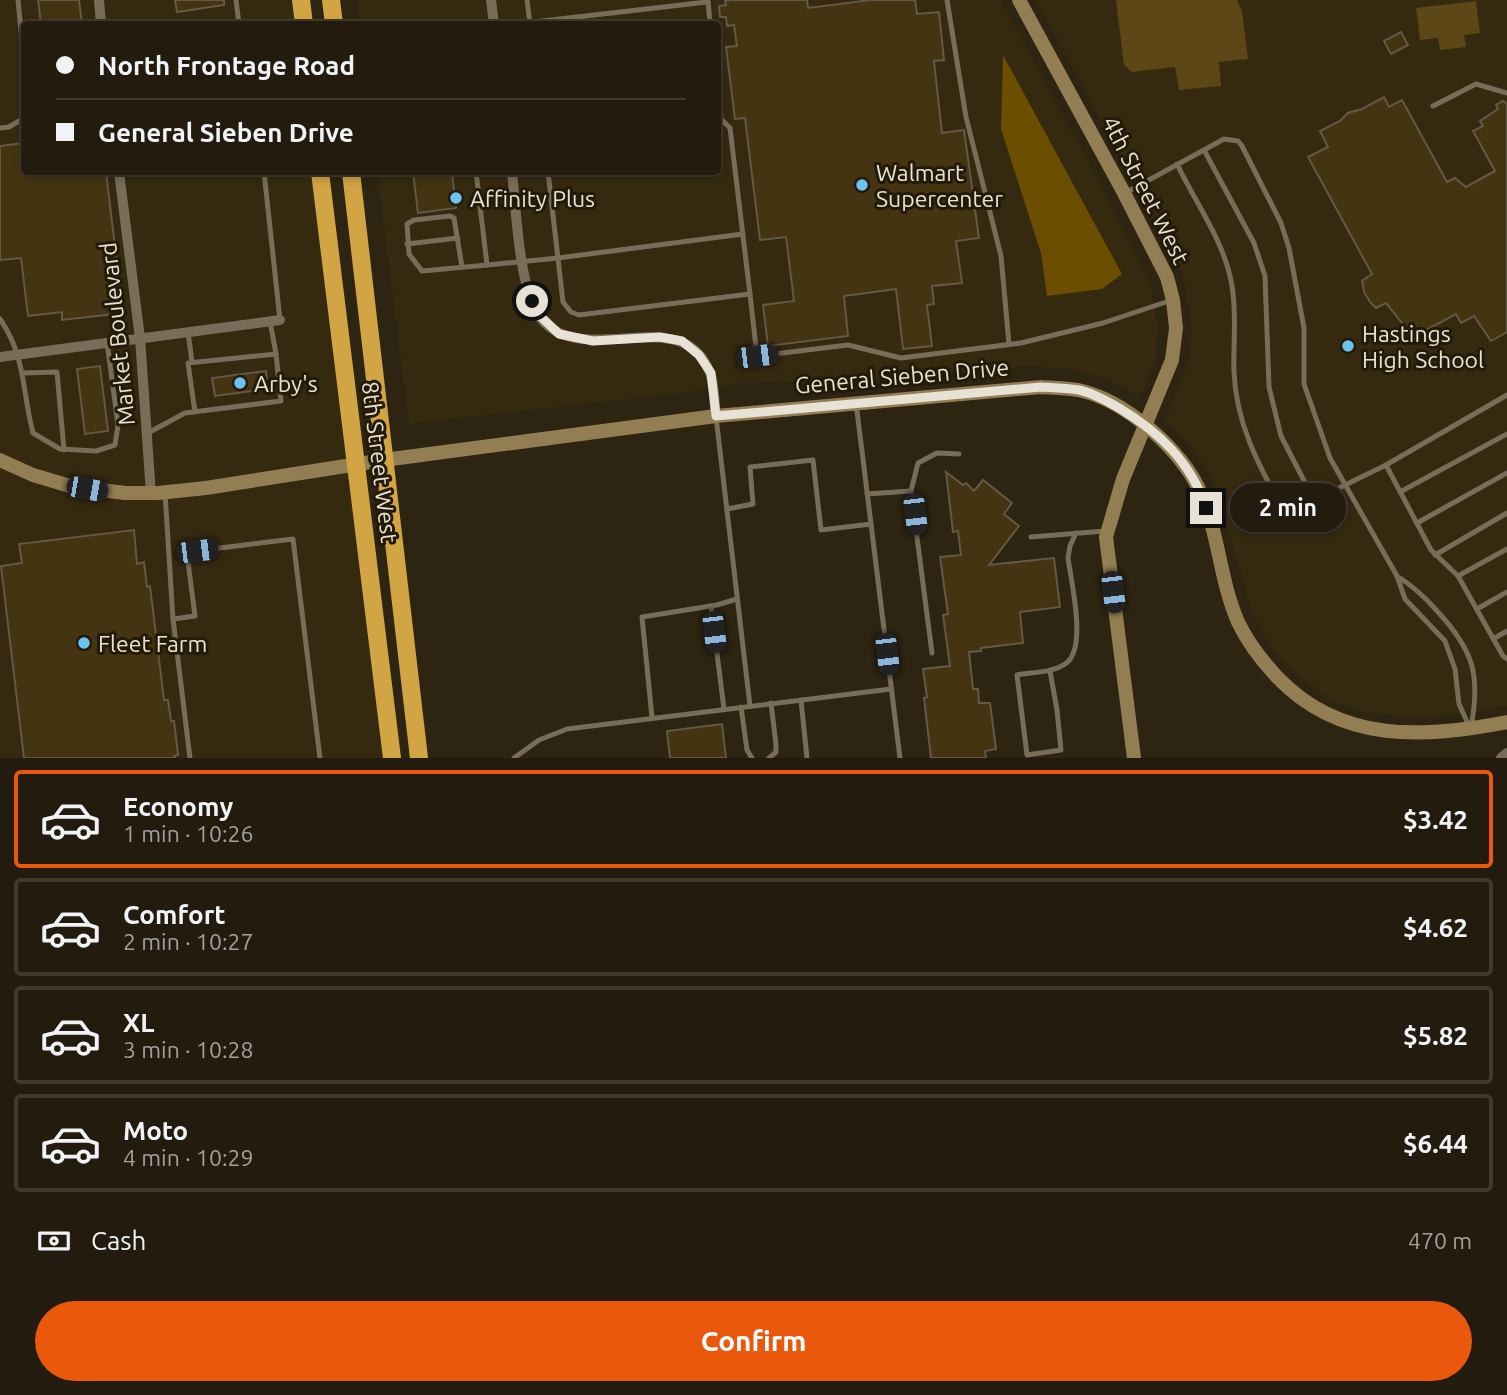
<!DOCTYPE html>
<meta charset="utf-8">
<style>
:root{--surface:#221b0e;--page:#2a2417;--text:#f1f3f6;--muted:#a2a19e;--line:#3f392e;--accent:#ea580c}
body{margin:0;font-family:Ubuntu,sans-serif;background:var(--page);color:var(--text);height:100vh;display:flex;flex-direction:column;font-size:26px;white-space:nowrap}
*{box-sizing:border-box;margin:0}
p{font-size:23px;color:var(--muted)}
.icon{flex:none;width:38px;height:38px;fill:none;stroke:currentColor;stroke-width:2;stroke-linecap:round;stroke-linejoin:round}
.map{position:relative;height:758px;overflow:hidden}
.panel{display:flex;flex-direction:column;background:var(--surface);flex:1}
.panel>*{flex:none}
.guide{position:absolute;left:21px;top:21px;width:700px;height:154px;border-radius:7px;box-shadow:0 4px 10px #0003,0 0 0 2px var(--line);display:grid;align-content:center;height:154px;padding:0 35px;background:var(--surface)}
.end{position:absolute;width:32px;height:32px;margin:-16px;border:9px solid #e8e2d6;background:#111;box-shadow:0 0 0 4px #111}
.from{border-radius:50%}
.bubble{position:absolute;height:49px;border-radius:24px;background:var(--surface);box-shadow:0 4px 10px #0003,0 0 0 2px var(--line);font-size:23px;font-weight:700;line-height:49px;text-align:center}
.car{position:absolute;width:21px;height:42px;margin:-21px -10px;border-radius:9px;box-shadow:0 0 5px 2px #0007;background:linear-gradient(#222 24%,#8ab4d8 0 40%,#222 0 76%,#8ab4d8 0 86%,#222 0)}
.guide b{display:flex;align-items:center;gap:24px;height:66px;font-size:26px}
.guide b+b{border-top:2px solid var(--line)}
.guide i{width:18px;height:18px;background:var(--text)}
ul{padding:12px 0 0;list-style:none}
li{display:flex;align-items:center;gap:21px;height:98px;margin:0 14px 10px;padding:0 21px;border:4px solid var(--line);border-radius:7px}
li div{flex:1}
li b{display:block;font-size:26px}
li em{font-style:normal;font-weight:700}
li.current{border-color:var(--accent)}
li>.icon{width:63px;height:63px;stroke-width:1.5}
.pay{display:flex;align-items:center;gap:18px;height:77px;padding:0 35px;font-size:26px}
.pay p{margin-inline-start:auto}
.button{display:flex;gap:14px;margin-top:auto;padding:14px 35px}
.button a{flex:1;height:80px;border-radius:42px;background:var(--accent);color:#fff;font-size:28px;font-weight:700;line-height:80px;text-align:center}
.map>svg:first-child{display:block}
.built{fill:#352910}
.green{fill:#5d4716}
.water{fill:#6b4e00}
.building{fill:#443411;stroke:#635945;stroke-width:2}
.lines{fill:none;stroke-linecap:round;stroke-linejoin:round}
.lane{stroke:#776d58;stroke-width:5}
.street{stroke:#776d58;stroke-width:10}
.secondary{stroke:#927e52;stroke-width:14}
.highway{stroke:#d1a444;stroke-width:18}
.route{stroke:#e8e2d6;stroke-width:9}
.poi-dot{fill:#6bc3f2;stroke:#231a08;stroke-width:2.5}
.labels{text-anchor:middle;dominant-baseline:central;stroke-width:6;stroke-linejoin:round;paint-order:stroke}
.poi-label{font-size:23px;fill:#e8e2d6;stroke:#231a08;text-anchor:start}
.street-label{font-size:23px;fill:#e8e2d6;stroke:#231a08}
</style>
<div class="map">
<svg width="1507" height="758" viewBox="0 0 1507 758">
<rect width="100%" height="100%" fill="#2d2412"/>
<g class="built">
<polygon points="0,0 301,0 304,24 24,24 24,172 320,172 392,758 0,758"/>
<polygon points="356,0 1001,0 1116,214 1151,286 1157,324 1156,358 1145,387 1138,395 1108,379 1075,370 1027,366 851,381 746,383 682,393 409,424 377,172 718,172 718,24 359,24"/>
<polygon points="1036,0 1507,0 1507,706 1469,713 1418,718 1368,713 1333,701 1300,678 1272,649 1253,615 1215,485 1192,447 1165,421 1188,363 1192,328 1182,271"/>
</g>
<g class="green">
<polygon points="1116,0 1237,0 1242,11 1248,59 1219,62 1221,86 1179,90 1175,67 1132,72 1124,65"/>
<polygon points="1476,1 1480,33 1464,35 1466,47 1440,50 1438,38 1420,40 1416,8"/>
</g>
<polygon class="water" points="1003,55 1122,274 1102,289 1047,296 1041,253 1001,129"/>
<g class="building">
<polygon points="38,0 79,0 82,24 41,24"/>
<polygon points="175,0 224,0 224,5 177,12"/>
<polygon points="732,0 807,0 808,8 871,0 915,0 917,14 939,12 944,60 934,61 942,133 964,130 979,238 956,241 962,283 932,286 934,304 927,305 932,346 903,349 896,289 844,296 848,336 768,346 763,305 794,301 786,237 760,240 745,118 735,119 726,47 737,46 734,25 727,26 726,17 720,17 719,6 726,5 725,1"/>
<polygon points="1401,32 1408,45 1391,54 1384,41"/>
<polygon points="1384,97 1389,107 1402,100 1447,182 1455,178 1466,187 1495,171 1473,131 1483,126 1480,121 1498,109 1496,105 1503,101 1507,104 1507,332 1491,341 1474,316 1461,323 1456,314 1413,337 1386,303 1376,308 1370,302 1364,292 1362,281 1372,274 1308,157 1328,147 1320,131 1340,121 1348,113 1362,109"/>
<polygon points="24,143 24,172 106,172 123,313 62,320 62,312 28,316 21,258 0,260 0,146"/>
<polygon points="413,172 452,172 456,208 418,213"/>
<polygon points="100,366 108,431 85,434 77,369"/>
<polygon points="266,371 268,389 215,396 212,378"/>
<polygon points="946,472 963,485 966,483 974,491 983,480 1012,503 1004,514 1019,526 989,565 1054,558 1060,607 1020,612 1023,643 981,648 981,651 969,652 973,689 978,689 979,703 990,703 996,749 985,751 986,758 931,758 924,698 927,697 923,669 950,666 943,615 948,614 940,557 961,555 958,531 953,532"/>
<polygon points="134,530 137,564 144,562 147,587 150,586 164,700 168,700 171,721 174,721 178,755 174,756 175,758 24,758 1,566 22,563 19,544"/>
<polygon points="722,724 726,758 670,758 667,731"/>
</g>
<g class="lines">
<g class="lane">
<polyline points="18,0 24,62"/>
<polyline points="236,0 239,24"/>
<polyline points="527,0 530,24"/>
<polyline points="708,0 710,24"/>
<polyline points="947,0 966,117 1001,256 1009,344"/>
<polyline points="516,24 707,2"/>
<polyline points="1433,106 1476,84 1507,93"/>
<polyline points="0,128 9,127 24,118"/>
<polyline points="1204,150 1254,243 1265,276 1269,387 1281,436 1314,500"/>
<path d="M 1177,164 C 1196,204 1225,242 1232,286 C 1237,315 1233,344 1234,372 C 1236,423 1258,464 1282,508 L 1287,510 L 1296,509 L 1386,465 L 1507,395"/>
<polyline points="264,172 280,320"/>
<polyline points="476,172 487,265 558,258 743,234"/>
<polyline points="548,172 563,302 571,312 579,315 750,294 730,128 721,119 718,89"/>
<polyline points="1127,192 1224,139 1238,141 1242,146 1281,223 1289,248 1304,328 1304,384 1330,458 1397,576 1405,599 1445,641 1455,669 1459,704 1469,726"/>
<polyline points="407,244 458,238"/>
<polyline points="462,267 454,218 450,216 414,220 407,224 409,254 422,271 487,265"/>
<polyline points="750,294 757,356 848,345 901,358 1021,343 1103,323 1172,300"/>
<path d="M 0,319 C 26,357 22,391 33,433 L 60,449 L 96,451 L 115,445 L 118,425 L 107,342"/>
<polyline points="270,321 276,354"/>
<polyline points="188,332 192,362"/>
<polyline points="24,373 57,372 64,450"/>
<polyline points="856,403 900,758"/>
<polyline points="716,417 750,706"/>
<polyline points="146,434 185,413 281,401 276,354 188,363 195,412"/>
<polyline points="1386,465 1431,550 1458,576 1503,656 1507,659"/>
<polyline points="911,491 932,653"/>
<polyline points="1400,492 1507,434"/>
<polyline points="165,493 173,619 190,758"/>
<polyline points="867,494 911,491 918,463 937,453 959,454"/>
<polyline points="727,509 753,504 750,467 813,460 821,530 871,524"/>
<polyline points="1417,523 1507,473"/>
<polyline points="1031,537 1105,531"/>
<polyline points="1435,555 1507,513"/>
<path d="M 1397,576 C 1413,586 1425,597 1438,612 C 1473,650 1481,675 1471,727"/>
<polyline points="1458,576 1507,549"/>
<polyline points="711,606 724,709"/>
<polyline points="1477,609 1507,592"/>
<polyline points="173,619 195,616 188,562 196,551 293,539 320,758"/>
<polyline points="1493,639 1507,631"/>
<path d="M 1050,671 L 1057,710 L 1061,750 L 1027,755 L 1017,675 C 1032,672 1052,673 1065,664 C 1088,650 1071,582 1068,558 L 1070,546 L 1076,533"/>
<polyline points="801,700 807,758"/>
<polyline points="741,707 747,750 752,758"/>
<polyline points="652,717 642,617 717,605 737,599"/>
<polyline points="514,758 539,740 567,729 891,689"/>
<polyline points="769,758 776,752 776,745 771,703"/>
</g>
<g class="street">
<polyline points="99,0 101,24"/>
<polyline points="491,0 494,24"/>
<polyline points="119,172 140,338 151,494"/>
<path d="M 512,172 C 516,209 519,283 537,313 C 577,376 681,297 710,373 C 715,385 714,403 716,416"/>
<polyline points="0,357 280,320"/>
<polyline points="1501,758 1507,753"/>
</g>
<g class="secondary">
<polyline points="1019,0 1124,193 1167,277 1173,300 1176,328 1172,360 1123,479 1106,537 1134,758"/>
<path d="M 0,460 L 33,475 L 70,486 L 125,493 L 158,493 L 206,488 L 384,460 L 716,416 L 1041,387 C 1054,388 1066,388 1078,390 C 1124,399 1184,451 1201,494 C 1219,534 1220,581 1238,622 C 1248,643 1262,661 1278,678 C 1342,744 1424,738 1507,722"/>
</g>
<g class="highway">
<polyline points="301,0 304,24"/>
<polyline points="331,0 334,24"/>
<polyline points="320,172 392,758"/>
<polyline points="351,172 419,758"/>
</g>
</g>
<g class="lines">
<path class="route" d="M 532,301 L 538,314 L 559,334 L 593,341 L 660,337 L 682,341 L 699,355 L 711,373 L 716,416 L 1041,387 C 1054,388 1067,388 1079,390 C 1093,393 1107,401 1119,408 C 1159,432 1191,462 1206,508"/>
</g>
<g class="poi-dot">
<circle cx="862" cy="185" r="7"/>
<circle cx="456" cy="198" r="7"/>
<circle cx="1348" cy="346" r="7"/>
<circle cx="240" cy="383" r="7"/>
<circle cx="84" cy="643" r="7"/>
</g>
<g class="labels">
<g class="poi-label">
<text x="876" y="172">Walmart<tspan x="876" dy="26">Supercenter</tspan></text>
<text x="470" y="198">Affinity Plus</text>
<text x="1362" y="333">Hastings<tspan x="1362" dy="26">High School</tspan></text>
<text x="254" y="383">Arby's</text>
<text x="98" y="643">Fleet Farm</text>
</g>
<g class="street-label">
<text transform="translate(1146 190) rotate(63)">4th Street West</text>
<text transform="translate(117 334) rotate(-96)">Market Boulevard</text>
<text transform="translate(902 376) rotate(-5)">General Sieben Drive</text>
<text transform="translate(380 462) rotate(83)">8th Street West</text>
</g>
</g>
</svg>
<i class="end from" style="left:532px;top:301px"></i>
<i class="end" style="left:1206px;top:508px"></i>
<div class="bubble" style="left:1230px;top:483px;width:116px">2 min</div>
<i class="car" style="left:757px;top:356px;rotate:83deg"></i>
<i class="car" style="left:87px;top:489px;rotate:100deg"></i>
<i class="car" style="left:915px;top:514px;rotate:173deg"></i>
<i class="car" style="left:197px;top:551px;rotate:83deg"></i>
<i class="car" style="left:1113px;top:592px;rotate:173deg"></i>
<i class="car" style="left:714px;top:632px;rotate:173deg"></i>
<i class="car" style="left:887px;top:654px;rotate:173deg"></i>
<div class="guide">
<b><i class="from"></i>North Frontage Road</b>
<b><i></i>General Sieben Drive</b>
</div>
</div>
<section class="panel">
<ul>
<li class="current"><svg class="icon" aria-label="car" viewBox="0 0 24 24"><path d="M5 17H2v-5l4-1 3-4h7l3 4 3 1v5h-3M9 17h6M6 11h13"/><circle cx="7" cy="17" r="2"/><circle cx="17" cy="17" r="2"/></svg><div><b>Economy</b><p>1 min · 10:26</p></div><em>$3.42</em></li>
<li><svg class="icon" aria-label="car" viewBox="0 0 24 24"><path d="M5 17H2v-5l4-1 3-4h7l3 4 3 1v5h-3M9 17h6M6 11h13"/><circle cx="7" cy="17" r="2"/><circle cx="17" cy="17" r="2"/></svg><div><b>Comfort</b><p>2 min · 10:27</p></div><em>$4.62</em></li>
<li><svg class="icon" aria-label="car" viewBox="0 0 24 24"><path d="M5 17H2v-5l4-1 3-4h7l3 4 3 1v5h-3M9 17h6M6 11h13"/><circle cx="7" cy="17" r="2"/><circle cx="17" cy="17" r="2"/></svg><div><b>XL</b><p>3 min · 10:28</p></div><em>$5.82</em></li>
<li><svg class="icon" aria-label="car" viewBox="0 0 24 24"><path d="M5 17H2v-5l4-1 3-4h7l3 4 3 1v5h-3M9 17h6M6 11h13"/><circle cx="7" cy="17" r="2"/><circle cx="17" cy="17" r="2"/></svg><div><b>Moto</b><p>4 min · 10:29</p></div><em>$6.44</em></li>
</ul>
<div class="pay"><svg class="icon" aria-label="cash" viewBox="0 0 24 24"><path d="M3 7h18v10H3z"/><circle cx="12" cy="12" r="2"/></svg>Cash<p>470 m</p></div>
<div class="button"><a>Confirm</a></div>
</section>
